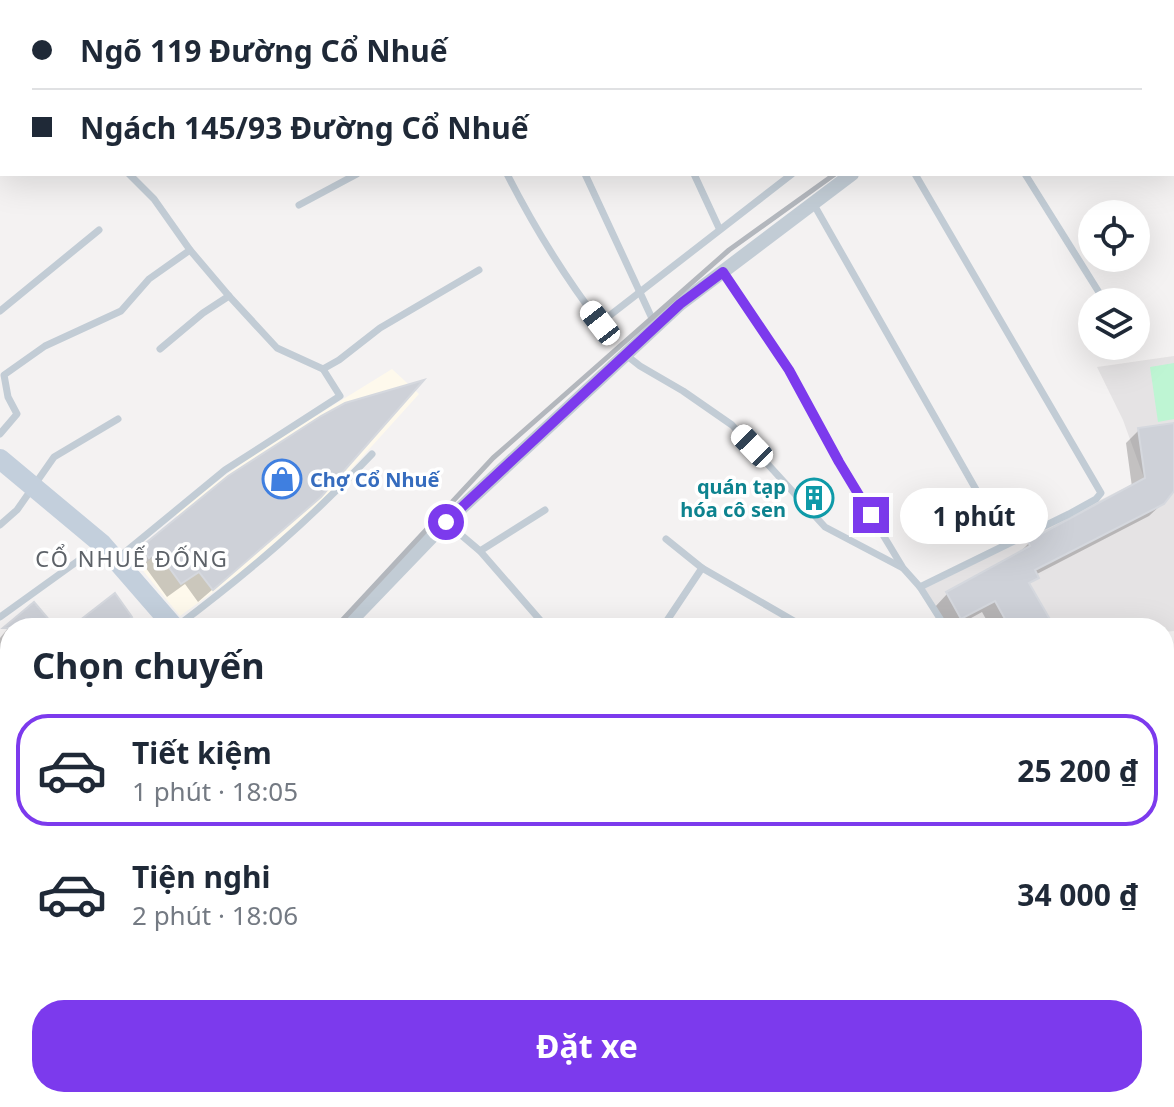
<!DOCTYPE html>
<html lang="vi">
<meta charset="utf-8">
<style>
:root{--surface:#fff;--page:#f6f6f7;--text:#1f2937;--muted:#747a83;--line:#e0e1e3;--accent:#7c3aed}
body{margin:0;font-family:"Noto Sans",sans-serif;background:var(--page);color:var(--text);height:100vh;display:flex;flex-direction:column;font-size:30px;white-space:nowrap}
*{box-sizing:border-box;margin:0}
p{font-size:26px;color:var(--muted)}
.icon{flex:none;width:44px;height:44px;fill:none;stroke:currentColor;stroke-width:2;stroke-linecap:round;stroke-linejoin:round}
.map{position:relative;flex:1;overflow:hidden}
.details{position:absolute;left:0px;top:618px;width:1174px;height:490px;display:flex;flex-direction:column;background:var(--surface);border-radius:32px 32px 0 0;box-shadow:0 8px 32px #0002}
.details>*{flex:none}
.hud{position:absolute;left:0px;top:0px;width:1174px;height:176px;box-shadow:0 8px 32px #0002;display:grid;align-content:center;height:176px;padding:0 32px;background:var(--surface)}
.tools{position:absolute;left:1078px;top:200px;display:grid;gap:16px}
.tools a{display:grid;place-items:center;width:72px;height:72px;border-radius:50%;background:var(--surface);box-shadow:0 8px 32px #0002;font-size:40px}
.end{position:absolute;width:36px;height:36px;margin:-18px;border:10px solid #7c3aed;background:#fff;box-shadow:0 0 0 4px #fff}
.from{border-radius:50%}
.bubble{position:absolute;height:56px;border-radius:28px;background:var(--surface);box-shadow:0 8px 32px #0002;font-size:26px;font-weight:700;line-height:56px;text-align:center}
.car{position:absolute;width:24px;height:48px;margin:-24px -12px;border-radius:10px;box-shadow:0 0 6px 2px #0007;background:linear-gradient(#fff 24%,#345 0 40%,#fff 0 76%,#345 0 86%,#fff 0)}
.hud b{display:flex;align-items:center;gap:28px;height:76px;font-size:30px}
.hud b+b{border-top:2px solid var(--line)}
.hud i{width:20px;height:20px;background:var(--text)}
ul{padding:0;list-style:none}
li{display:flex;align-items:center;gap:24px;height:112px;margin:0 16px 12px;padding:0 16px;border:4px solid transparent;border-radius:32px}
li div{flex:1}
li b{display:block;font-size:30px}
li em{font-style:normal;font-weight:700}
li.selected{border-color:var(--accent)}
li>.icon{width:72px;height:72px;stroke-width:1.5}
h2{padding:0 32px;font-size:36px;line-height:96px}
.button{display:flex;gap:16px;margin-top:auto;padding:16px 32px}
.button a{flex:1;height:92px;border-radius:32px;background:var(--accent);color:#fff;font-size:32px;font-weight:700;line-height:92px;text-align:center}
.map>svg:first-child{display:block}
.commercial{fill:#fef9ec}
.education{fill:#e5e3e4}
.green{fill:#bef5d3}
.shadow{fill:#0003}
.building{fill:#ced1d8;stroke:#d5d8de;stroke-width:2}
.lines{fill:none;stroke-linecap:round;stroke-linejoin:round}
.lane{stroke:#c2ccd5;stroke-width:7}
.street{stroke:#c2ccd5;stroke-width:14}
.secondary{stroke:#c3cfdc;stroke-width:20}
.rail{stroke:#b3b7bd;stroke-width:5}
.route{stroke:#7c3aed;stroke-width:10}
.labels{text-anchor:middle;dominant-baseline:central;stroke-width:7;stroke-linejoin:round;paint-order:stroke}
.shop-label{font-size:20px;font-weight:bold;fill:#366cbe;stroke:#fff;text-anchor:start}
.culture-label{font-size:20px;font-weight:bold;fill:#0d838f;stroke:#fff;text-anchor:end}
.neighbourhood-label{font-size:22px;letter-spacing:2px;fill:#5d6268;stroke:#fff}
</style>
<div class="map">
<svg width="1174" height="1107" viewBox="0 0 1174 1107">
<rect width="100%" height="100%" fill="#f4f2f2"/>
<polygon class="commercial" points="392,369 419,394 306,519 270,551 180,616 140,567 188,532 175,513 256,453"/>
<polygon class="education" points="1174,356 1174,631 1164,632 1164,628 949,628 924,589 1144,478 1123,420 1097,367"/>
<polygon class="green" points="1174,363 1174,419 1158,422 1150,367"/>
<g class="shadow">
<polygon points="1174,425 1174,485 1163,503 1149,516 1035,575 1036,577 1028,585 1052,628 991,628 982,612 953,628 947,628 935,607 947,594 1017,555 1029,543 1132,487 1126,443 1139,430"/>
<polygon points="817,487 827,499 808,513 798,502"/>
<polygon points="306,509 198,602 185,584 167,597 143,564 134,570 129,563 142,549"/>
<polygon points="13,622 54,628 10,628 10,667 0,676 0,638"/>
<polygon points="67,622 73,628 60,628"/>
<polygon points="0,678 10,690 10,735 0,743"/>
</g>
<g class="building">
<polygon points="424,380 321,497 213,590 199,572 181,584 157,551 149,558 141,547 228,476 321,416 345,403"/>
<polygon points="1174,423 1174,491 1164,504 1035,570 1039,578 1029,583 1055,628 1010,628 995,601 961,619 946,592 1030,546 1028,541 1145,478 1138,428"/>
<polygon points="817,484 829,499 816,508 804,494"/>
<polygon points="115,593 132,617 117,628 70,628"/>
<polygon points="34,602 56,628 3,628"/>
</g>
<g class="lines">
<g class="lane">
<polyline points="168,0 169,2"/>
<polyline points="289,0 290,2"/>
<polyline points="418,0 419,2"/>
<polyline points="511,0 512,2"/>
<polyline points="610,0 611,2"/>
<polyline points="718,0 719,2"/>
<polyline points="808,0 809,2"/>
<polyline points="905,0 906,2"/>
<polyline points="994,0 995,2"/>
<polyline points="0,9 2,12"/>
<path d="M 507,174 C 534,227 564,276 600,323 L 792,174"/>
<polyline points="585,174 656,327"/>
<polyline points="694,174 719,228"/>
<polyline points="915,174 1101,493 1096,499 1069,514 920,587"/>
<polyline points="1025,174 1105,302"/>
<polyline points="813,203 1007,544"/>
<polyline points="299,205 357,174"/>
<polyline points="723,272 789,370 839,462 903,568 920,587 946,628"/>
<polyline points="0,311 99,230"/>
<polyline points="160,349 203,313 229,296"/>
<polyline points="626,355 640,366 683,391 732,425 825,527 901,567"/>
<polyline points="323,369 339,360 380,328 479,270"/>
<polyline points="0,434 17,414 8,397 4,375 45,346 121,311 149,279 190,250"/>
<polyline points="447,523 480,551 547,628"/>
<polyline points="0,525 17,510 54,457 118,419"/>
<polyline points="666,539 702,568 806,628"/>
<polyline points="480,551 545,510"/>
<polyline points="118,558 225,470 340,396 323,369 277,348 229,296 190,250 154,199 129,174"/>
<polyline points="0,617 100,545"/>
<path d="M 176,627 C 249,572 309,521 372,454"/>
<polyline points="662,628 702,568"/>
<polyline points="0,764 10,756"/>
<polyline points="0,896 10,887"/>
<polyline points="1164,1005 1174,1015"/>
<polyline points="1164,1042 1174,1033"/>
<polyline points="115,1098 123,1107"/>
<polyline points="255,1098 263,1107"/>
<polyline points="855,1098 864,1107"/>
<polyline points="896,1098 901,1107"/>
<polyline points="1036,1098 1044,1107"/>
<polyline points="1128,1101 1132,1098"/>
<polyline points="292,1107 300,1098"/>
<polyline points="471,1107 481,1098"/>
<polyline points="660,1107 675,1098"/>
<polyline points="1021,1107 1034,1098"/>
</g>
<g class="street">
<polyline points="184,2 191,0"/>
<polyline points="0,122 2,120"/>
<polyline points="344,628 446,522 680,304 852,174"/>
<polyline points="1164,812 1174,827"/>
<polyline points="15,1107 21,1098"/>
</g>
<g class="secondary">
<polyline points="0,459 102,544 175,628"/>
<polyline points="1164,660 1174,659"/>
<polyline points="557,1098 564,1107"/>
</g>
<g class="rail">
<polyline points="1071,2 1074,0"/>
<polyline points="335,628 493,458 729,250 835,174"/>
<polyline points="3,1107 10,1095"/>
</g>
</g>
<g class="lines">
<polyline class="route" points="446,522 680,304 723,272 789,370 839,462 871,515"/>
</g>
<defs>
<g id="shop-ring" transform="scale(2)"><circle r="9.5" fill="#fff" stroke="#3f7fe0" stroke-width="1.5"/><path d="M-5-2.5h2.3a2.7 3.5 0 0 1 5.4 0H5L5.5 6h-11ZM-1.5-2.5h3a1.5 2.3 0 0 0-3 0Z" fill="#3f7fe0"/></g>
<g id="building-ring" transform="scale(2)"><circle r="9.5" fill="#fff" stroke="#0f9aa8" stroke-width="1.5"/><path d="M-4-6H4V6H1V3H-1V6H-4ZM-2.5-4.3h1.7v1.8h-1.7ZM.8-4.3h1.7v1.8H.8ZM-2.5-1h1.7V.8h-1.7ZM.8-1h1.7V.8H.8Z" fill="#0f9aa8"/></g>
</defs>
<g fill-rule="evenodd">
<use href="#shop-ring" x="282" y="479"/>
<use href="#building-ring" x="814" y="498"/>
</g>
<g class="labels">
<g class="shop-label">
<text x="310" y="479">Chợ Cổ Nhuế</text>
</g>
<g class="culture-label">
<text x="786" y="486">quán tạp<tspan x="786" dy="23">hóa cô sen</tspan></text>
</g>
<g class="neighbourhood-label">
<text x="132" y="558">CỔ NHUẾ ĐỐNG</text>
</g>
</g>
</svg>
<div class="tools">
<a><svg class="icon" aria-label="locate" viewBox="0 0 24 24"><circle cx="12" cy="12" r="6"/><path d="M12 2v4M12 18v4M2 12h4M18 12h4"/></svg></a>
<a><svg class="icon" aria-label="layers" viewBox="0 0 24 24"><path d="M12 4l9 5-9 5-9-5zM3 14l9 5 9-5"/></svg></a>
</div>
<i class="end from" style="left:446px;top:522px"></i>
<i class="end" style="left:871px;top:515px"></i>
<div class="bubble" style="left:900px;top:488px;width:148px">1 phút</div>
<i class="car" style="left:600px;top:323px;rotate:322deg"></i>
<i class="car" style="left:752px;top:446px;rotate:316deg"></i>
<div class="hud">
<b><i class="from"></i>Ngõ 119 Đường Cổ Nhuế</b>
<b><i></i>Ngách 145/93 Đường Cổ Nhuế</b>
</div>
<section class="details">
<h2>Chọn chuyến</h2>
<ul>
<li class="selected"><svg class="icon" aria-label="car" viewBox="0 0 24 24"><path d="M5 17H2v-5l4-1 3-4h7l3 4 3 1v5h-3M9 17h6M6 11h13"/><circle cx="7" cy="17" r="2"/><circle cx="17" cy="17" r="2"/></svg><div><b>Tiết kiệm</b><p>1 phút · 18:05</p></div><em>25 200 ₫</em></li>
<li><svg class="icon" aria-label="car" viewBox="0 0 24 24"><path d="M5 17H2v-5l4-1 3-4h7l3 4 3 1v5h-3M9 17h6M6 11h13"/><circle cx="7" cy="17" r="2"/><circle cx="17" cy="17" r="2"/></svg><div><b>Tiện nghi</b><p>2 phút · 18:06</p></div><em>34 000 ₫</em></li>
</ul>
<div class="button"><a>Đặt xe</a></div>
</section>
</div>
